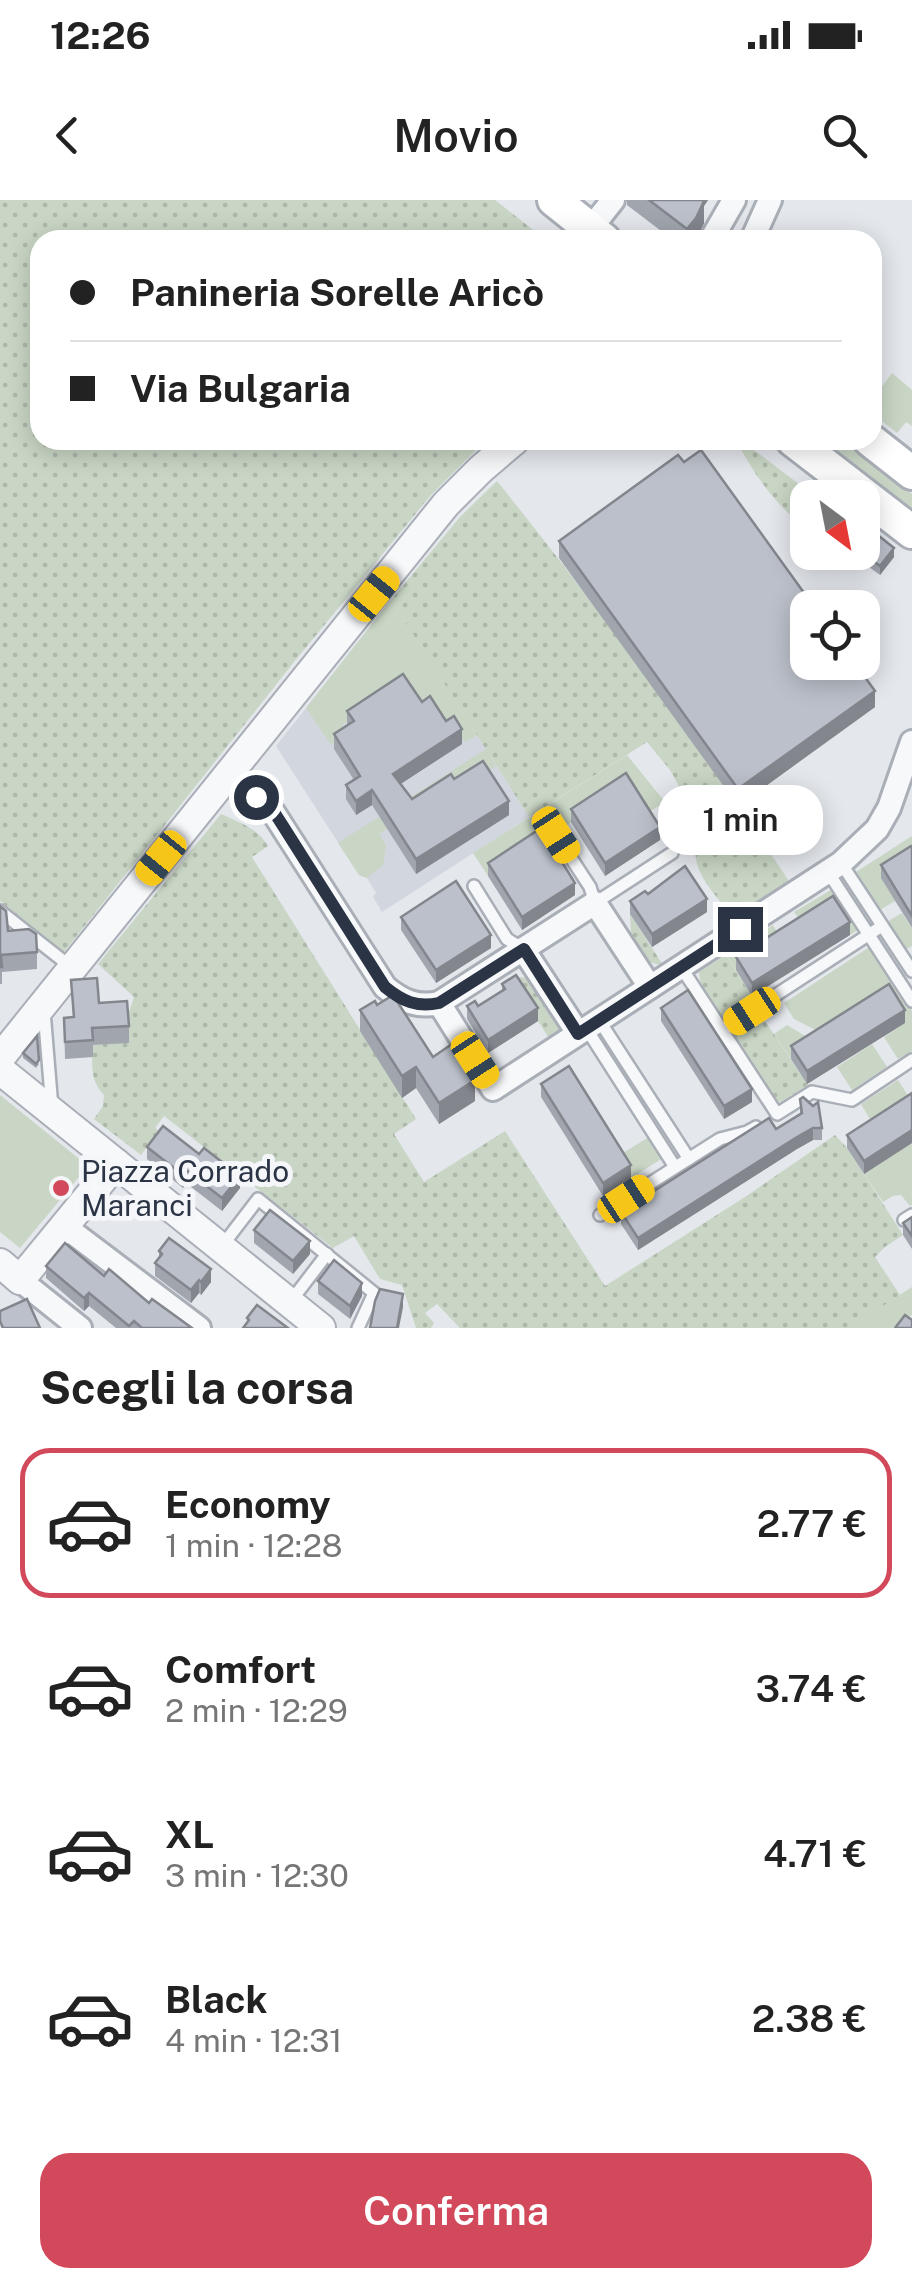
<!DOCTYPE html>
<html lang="it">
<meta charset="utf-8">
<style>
:root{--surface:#fff;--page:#f2f2f2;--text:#222;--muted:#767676;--line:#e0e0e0;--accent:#d1495b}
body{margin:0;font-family:"Public Sans",sans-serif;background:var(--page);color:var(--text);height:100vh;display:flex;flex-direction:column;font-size:38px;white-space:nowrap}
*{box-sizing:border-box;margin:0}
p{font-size:32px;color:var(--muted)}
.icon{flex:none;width:55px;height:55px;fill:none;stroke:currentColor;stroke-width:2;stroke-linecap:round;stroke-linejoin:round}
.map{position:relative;height:1128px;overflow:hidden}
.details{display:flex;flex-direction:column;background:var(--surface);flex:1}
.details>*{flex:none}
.guide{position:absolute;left:30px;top:30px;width:852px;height:220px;border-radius:30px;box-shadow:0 5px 25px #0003;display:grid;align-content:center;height:220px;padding:0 40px;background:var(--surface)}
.needle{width:65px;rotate:148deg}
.buttons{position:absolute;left:790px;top:280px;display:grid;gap:20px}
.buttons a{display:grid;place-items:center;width:90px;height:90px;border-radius:20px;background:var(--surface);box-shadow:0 5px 25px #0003;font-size:50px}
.end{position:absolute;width:45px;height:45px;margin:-22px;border:12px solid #2b3445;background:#fff;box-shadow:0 0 0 5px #fff}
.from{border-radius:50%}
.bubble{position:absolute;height:70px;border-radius:30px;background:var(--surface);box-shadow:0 5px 25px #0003;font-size:32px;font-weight:600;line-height:70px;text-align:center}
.car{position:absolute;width:30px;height:60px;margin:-30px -15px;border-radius:12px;box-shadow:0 0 8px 2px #0007;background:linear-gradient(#f5c518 24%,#345 0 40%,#f5c518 0 76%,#345 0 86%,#f5c518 0)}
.guide b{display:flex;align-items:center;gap:35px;height:95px;font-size:38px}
.guide b+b{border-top:2px solid var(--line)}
.guide i{width:25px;height:25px;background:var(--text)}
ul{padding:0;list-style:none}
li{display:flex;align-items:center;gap:30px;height:150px;margin:0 20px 15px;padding:0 20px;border:5px solid transparent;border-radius:30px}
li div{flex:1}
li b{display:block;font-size:38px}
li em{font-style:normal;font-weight:600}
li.active{border-color:var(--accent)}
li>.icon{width:90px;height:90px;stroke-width:1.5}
h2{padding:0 40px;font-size:45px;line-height:120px}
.action{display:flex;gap:20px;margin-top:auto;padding:20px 40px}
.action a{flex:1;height:115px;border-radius:30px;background:var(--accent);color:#fff;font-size:40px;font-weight:600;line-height:115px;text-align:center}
.status{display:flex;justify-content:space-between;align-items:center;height:70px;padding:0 50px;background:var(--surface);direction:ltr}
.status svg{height:28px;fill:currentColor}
header{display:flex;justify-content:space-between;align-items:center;height:130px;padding:0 40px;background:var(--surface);font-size:45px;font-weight:600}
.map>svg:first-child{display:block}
.built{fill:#d2d6de}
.grass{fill:url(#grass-dots)}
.garden{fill:#c9d6c5}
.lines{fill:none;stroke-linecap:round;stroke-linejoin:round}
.service-casing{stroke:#a9aeb7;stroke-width:16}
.minor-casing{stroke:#a9aeb7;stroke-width:28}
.tertiary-casing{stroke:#a9aeb7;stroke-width:32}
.secondary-casing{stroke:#a9aeb7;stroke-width:38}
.service{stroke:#f7f8fa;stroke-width:11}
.minor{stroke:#f7f8fa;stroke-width:22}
.tertiary{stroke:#f7f8fa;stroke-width:28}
.secondary{stroke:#fff;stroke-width:32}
.wall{fill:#a1a5ae}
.shaded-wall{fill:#83868d}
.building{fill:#bbc0ca;stroke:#83868d;stroke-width:2.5}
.route{stroke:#2b3445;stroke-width:12}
.poi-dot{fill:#d1495b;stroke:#f4f6f9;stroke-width:4}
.labels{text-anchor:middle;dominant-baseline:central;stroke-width:10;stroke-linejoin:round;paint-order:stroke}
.poi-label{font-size:30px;fill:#2b3445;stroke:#f4f6f9;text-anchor:start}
</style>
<div class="status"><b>12:26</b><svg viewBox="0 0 49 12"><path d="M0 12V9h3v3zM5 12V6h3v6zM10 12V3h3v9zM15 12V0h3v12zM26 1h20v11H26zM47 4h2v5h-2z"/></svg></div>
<header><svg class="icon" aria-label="back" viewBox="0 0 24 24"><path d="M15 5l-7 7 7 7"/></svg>Movio<svg class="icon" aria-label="search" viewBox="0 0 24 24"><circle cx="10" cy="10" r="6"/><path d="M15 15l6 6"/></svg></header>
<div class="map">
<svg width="912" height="1128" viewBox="0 0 912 1128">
<defs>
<pattern id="grass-dots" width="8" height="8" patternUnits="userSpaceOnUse" patternTransform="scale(2.5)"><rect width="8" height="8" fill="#c9d6c5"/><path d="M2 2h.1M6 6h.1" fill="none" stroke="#adb8ab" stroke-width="1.8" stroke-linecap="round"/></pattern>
</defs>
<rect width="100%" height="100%" fill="#e4e7ec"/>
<polygon class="built" points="391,400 529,617 382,712 373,697 376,693 367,678 359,675 276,546"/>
<g class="grass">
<polygon points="0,0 495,0 546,40 40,40 40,240 486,240 431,295 294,462 64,752 0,701"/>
<path d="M 736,240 L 741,240 L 816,297 L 808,298 L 807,329 C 776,306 754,275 736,240 Z"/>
<path d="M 497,281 C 601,410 698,546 791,684 L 734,719 C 707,683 686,670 699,622 L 679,595 L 678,584 L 670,570 L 647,542 L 529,617 L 391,400 L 460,317 Z"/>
<path d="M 221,614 C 238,622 258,628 268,646 L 252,657 L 416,919 L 394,934 L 424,982 L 505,931 L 605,1086 L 745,997 L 835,935 L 847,948 L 903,1035 L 885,1047 L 875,1057 L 900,1095 L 849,1128 L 460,1128 L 437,1104 L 425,1113 L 434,1123 L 431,1128 L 416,1128 L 402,1085 L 380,1079 L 354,1036 L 333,1048 L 164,916 L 155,928 L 159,931 L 141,955 L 94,919 L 103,906 L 104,895 C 89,879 93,866 92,845 L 128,842 L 127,818 L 134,797 L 98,764 Z"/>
<path d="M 630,714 L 663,765 C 632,762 631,740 630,714 Z"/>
<polygon points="726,755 752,796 721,818 701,786 699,772"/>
<polygon points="522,777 532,780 565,829 549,838 517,788 507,793 501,784 511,778"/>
<polygon points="761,815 808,885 781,902 776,901 731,834"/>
</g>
<g class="garden">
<polygon points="892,173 912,190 912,226 906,222 897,233 873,214 873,199"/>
<polygon points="809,240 842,240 912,294 912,318"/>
<polygon points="391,400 477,535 465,542 454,526 419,507 404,485 342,525 347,534 331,545 306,508"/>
<polygon points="486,549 496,566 483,575 450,589 379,634 386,645 383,665 367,678 359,675 338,643"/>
<polygon points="627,555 665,602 644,615 590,610 488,676 473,653"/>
<polygon points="912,636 912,658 895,701 880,710 856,672"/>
<polygon points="831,690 836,692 859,729 850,735 805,727 794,712"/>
<polygon points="902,713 912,729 912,746 905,750 887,722"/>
<polygon points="773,725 782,741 736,770 726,755"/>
<polygon points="871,746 912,811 912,851 898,859 884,837 905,823 889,798 827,836 794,819 784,803"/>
<polygon points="787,825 817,843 791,859 774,834"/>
<polygon points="872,844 887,867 852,890 837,867"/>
<polygon points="898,880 912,902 876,929 861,904"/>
<polygon points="0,895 88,966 20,1048 0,1032"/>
<polygon points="649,937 663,958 631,978 618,956"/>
<polygon points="912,943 912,1005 910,1006 901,995 893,996 883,1002 864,974"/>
<polygon points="912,1087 912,1115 892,1128 849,1128"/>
</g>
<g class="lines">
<g class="service-casing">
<g id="service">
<polyline points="556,635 590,687 595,703 672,653"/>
<polyline points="841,663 912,771"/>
<polyline points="828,672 912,801"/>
<polyline points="474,686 507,739 523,749"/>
<polyline points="0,711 71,767"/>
<polyline points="681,767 777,914 812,892 852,900 912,860"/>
<polyline points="44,811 52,908"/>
<polyline points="599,820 689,959"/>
<polyline points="586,828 675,967"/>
<polyline points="722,830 882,726"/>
<polyline points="600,1015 720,939 747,932 756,927"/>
<polyline points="904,1020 912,1015"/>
<polyline points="222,1046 258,999 374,1093 358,1128"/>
<polyline points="291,1101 327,1054"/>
</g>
</g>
<g class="minor-casing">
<g id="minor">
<polyline points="591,28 613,0"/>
<polyline points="711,40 734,0"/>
<polyline points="752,40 770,0"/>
<path d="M 230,573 L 273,612 L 385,787 C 402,801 417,808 439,803 L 595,703 L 650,787"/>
<polyline points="523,749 578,833"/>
<polyline points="439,803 493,889 841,663 877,629 889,608 912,542"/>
<polyline points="64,1026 199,1128"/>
<polyline points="20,1080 80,1128"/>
</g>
</g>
<g class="tertiary-casing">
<g id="tertiary">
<polyline points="0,858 446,304 481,269 515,240"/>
<polyline points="0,870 321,1128"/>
<polyline points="0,1063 20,1080 116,963"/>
</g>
</g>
<g class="secondary-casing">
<g id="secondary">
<polyline points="554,0 604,40"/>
<polyline points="793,240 912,332"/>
<polyline points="870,240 912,273"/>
</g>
</g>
<use href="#service" class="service"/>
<use href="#minor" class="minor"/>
<use href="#tertiary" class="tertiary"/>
<use href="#secondary" class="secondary"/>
</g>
<g class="wall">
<polygon points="627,0 708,0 704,6 704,23 696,40 673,40 627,5"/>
<polygon points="559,341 875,507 738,606 559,358"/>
<polygon points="865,355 894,357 880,375 865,364"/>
<polygon points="422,502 462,544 400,584 412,599 454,579 509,615 416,674 372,605 356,615 346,599 346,585 354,580 334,549 334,534 347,526 347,511"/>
<polygon points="571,609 660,640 605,676 571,622"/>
<polygon points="912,647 912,728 881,678 881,665"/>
<polygon points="488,663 575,695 522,730 488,676"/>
<polygon points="648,694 707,712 652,747 630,714 630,701"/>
<polygon points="0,706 8,731 37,752 37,769 2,772 2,784 0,784"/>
<polygon points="401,717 491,748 436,783 401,730"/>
<polygon points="850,735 752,796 736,770 736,757"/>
<polygon points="71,780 129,826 129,843 93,845 93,857 65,859 64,818 73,817"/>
<polygon points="502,784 538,821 488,853 467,819 467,806 478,806 502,791"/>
<polygon points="377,805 433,857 475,901 439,924 416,888 402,898 360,831 360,810"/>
<polygon points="661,808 752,902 724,919 661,821"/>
<polygon points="905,823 807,884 791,859 791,846"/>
<polygon points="23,853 39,864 36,868 23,858"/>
<polygon points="541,884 631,978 603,996 541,897"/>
<polygon points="912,893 912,943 864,974 847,948 847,935"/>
<polygon points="800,899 822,928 822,940 813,940 797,949 638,1050 621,1024 621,1012 776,929 800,914"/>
<polygon points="147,947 240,988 222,1011 186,983 183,988 147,959"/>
<polygon points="912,1017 912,1049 903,1035 903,1023"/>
<polygon points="254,1030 310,1054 293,1074 254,1043"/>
<polygon points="159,1051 211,1082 201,1095 199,1093 191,1103 155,1076 155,1063 159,1058"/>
<polygon points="46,1066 104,1076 192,1128 116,1128 89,1106 84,1111 46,1078"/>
<polygon points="318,1081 362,1096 350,1119 318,1094"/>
</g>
<g class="shaded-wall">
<polygon points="696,0 708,0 704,6 704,23 696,40 687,40 687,29"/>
<polygon points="894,348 894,357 880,375 880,366"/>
<polygon points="875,491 875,507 738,606 738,589"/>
<polygon points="462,529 462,544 393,589 393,574"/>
<polygon points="372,590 372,605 356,615 356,601"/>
<polygon points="509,601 509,615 416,674 416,659"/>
<polygon points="660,627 660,640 605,676 605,663"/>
<polygon points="575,683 575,695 522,730 522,717"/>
<polygon points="707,699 707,712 652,747 652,734"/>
<polygon points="850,722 850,735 752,796 752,783"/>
<polygon points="491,735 491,748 436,783 436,770"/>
<polygon points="538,808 538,821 488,853 488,840"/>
<polygon points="905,810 905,823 807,884 807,871"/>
<polygon points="416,867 416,888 402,898 402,876"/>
<polygon points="475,880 475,901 439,924 439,903"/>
<polygon points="752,889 752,902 724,919 724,906"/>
<polygon points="813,928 813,940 797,949 638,1050 638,1038 797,937"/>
<polygon points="912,930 912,943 864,974 864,961"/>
<polygon points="631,965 631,978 603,996 603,983"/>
<polygon points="186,970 186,983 183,988 183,975"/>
<polygon points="240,976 240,988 222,1011 222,998"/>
<polygon points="310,1041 310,1054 293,1074 293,1061"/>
<polygon points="211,1069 211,1082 201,1095 201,1082"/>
<polygon points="199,1080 199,1093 191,1103 191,1090"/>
<polygon points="362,1083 362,1096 350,1119 350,1106"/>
<polygon points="89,1093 89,1106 84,1111 84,1098"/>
<polygon points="403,1094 403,1107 399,1128 397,1128"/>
</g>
<g class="building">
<polygon points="649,0 702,0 704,1 696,18 687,29"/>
<polygon points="701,250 815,408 808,408 808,462 854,462 875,491 738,589 559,341 678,255 684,262"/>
<polygon points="879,336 894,348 880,366 865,355"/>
<polygon points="403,474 422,502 430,496 446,521 454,516 462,529 393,574 412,599 451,574 454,579 483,561 509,601 416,659 372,590 356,601 346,585 360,576 334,534 354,521 347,511"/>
<polygon points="626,573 660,627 605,663 571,609"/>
<polygon points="541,628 575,683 522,717 488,663"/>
<polygon points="911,646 912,647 912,716 881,665"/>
<polygon points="685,666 707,699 652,734 630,701 645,691 648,694"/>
<polygon points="456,681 491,735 436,770 401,717"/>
<polygon points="833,696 850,722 752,783 736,757"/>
<polygon points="0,706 6,711 8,731 29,729 36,734 37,752 1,755 2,767 0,767"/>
<polygon points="516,775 538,808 488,840 467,806 475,801 478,806 505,789 502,784"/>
<polygon points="97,778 99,803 127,801 129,826 92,828 93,840 65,842 64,818 74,817 71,780"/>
<polygon points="889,784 905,810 807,871 791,846"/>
<polygon points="688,790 752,889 724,906 661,808"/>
<polygon points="393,795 433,857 452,844 475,880 439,903 416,867 402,876 360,810 375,801 377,805"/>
<polygon points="37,836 39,860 36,864 23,853"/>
<polygon points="569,866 631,965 603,983 541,884"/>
<polygon points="912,893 912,930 864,961 847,935"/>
<polygon points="803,897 813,906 818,902 822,928 813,928 797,937 638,1038 621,1012 769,918 776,929 802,913 800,899"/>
<polygon points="163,926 199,954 204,948 240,976 222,998 186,970 183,975 147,947"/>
<polygon points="270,1010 310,1041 293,1061 254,1030"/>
<polygon points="912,1017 912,1036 903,1023"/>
<polygon points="169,1038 211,1069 201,1082 199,1080 191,1090 155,1063 162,1054 159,1051"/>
<polygon points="65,1043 104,1076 109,1069 149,1103 152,1099 192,1128 142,1128 134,1121 129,1126 89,1093 84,1098 46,1066"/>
<polygon points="334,1060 362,1083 350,1106 318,1081"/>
<polygon points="380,1089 403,1094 397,1128 370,1128 375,1101"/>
<polygon points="27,1099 40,1128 3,1128 0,1121 0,1111"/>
<polygon points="257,1105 288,1128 243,1128 249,1120 247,1118"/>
<polygon points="905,1115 912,1120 912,1128 895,1128"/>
</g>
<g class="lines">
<path class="route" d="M 256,597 L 274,612 L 283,626 L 385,787 C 402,801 417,808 439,803 L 524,749 L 578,834 L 740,729"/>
</g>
<circle class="poi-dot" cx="61" cy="988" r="10"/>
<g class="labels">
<g class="poi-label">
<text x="81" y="971">Piazza Corrado<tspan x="81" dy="34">Maranci</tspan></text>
</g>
</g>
</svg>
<div class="buttons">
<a><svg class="needle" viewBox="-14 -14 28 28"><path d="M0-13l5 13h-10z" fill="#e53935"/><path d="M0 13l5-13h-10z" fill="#767676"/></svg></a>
<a><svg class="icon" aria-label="locate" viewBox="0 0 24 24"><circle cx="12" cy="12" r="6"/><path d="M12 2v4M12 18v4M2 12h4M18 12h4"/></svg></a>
</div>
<i class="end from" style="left:256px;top:597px"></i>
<i class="end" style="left:740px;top:729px"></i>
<div class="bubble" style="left:658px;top:585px;width:165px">1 min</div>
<i class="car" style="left:374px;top:394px;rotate:39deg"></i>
<i class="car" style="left:556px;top:635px;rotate:147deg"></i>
<i class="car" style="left:161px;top:658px;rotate:219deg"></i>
<i class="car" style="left:752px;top:811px;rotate:237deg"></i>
<i class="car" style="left:475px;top:860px;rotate:147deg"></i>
<i class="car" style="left:626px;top:999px;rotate:57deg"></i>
<div class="guide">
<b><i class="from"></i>Panineria Sorelle Aricò</b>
<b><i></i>Via Bulgaria</b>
</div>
</div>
<section class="details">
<h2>Scegli la corsa</h2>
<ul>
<li class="active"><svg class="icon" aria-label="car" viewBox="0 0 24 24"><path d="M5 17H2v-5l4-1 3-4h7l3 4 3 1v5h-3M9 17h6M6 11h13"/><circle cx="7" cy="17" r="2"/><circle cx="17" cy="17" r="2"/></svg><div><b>Economy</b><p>1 min · 12:28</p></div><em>2.77 €</em></li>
<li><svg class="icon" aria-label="car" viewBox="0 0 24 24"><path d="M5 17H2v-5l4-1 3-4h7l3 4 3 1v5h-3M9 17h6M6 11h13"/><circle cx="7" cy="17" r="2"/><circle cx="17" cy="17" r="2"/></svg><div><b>Comfort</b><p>2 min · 12:29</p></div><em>3.74 €</em></li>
<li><svg class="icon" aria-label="car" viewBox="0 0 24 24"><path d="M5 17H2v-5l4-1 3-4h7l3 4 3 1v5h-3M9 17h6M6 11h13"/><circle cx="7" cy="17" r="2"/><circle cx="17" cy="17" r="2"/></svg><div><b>XL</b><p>3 min · 12:30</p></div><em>4.71 €</em></li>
<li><svg class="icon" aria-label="car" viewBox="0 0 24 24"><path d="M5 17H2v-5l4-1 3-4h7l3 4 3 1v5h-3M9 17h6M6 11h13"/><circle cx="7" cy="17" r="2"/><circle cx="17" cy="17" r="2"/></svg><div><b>Black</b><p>4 min · 12:31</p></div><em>2.38 €</em></li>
</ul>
<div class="action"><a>Conferma</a></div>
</section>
